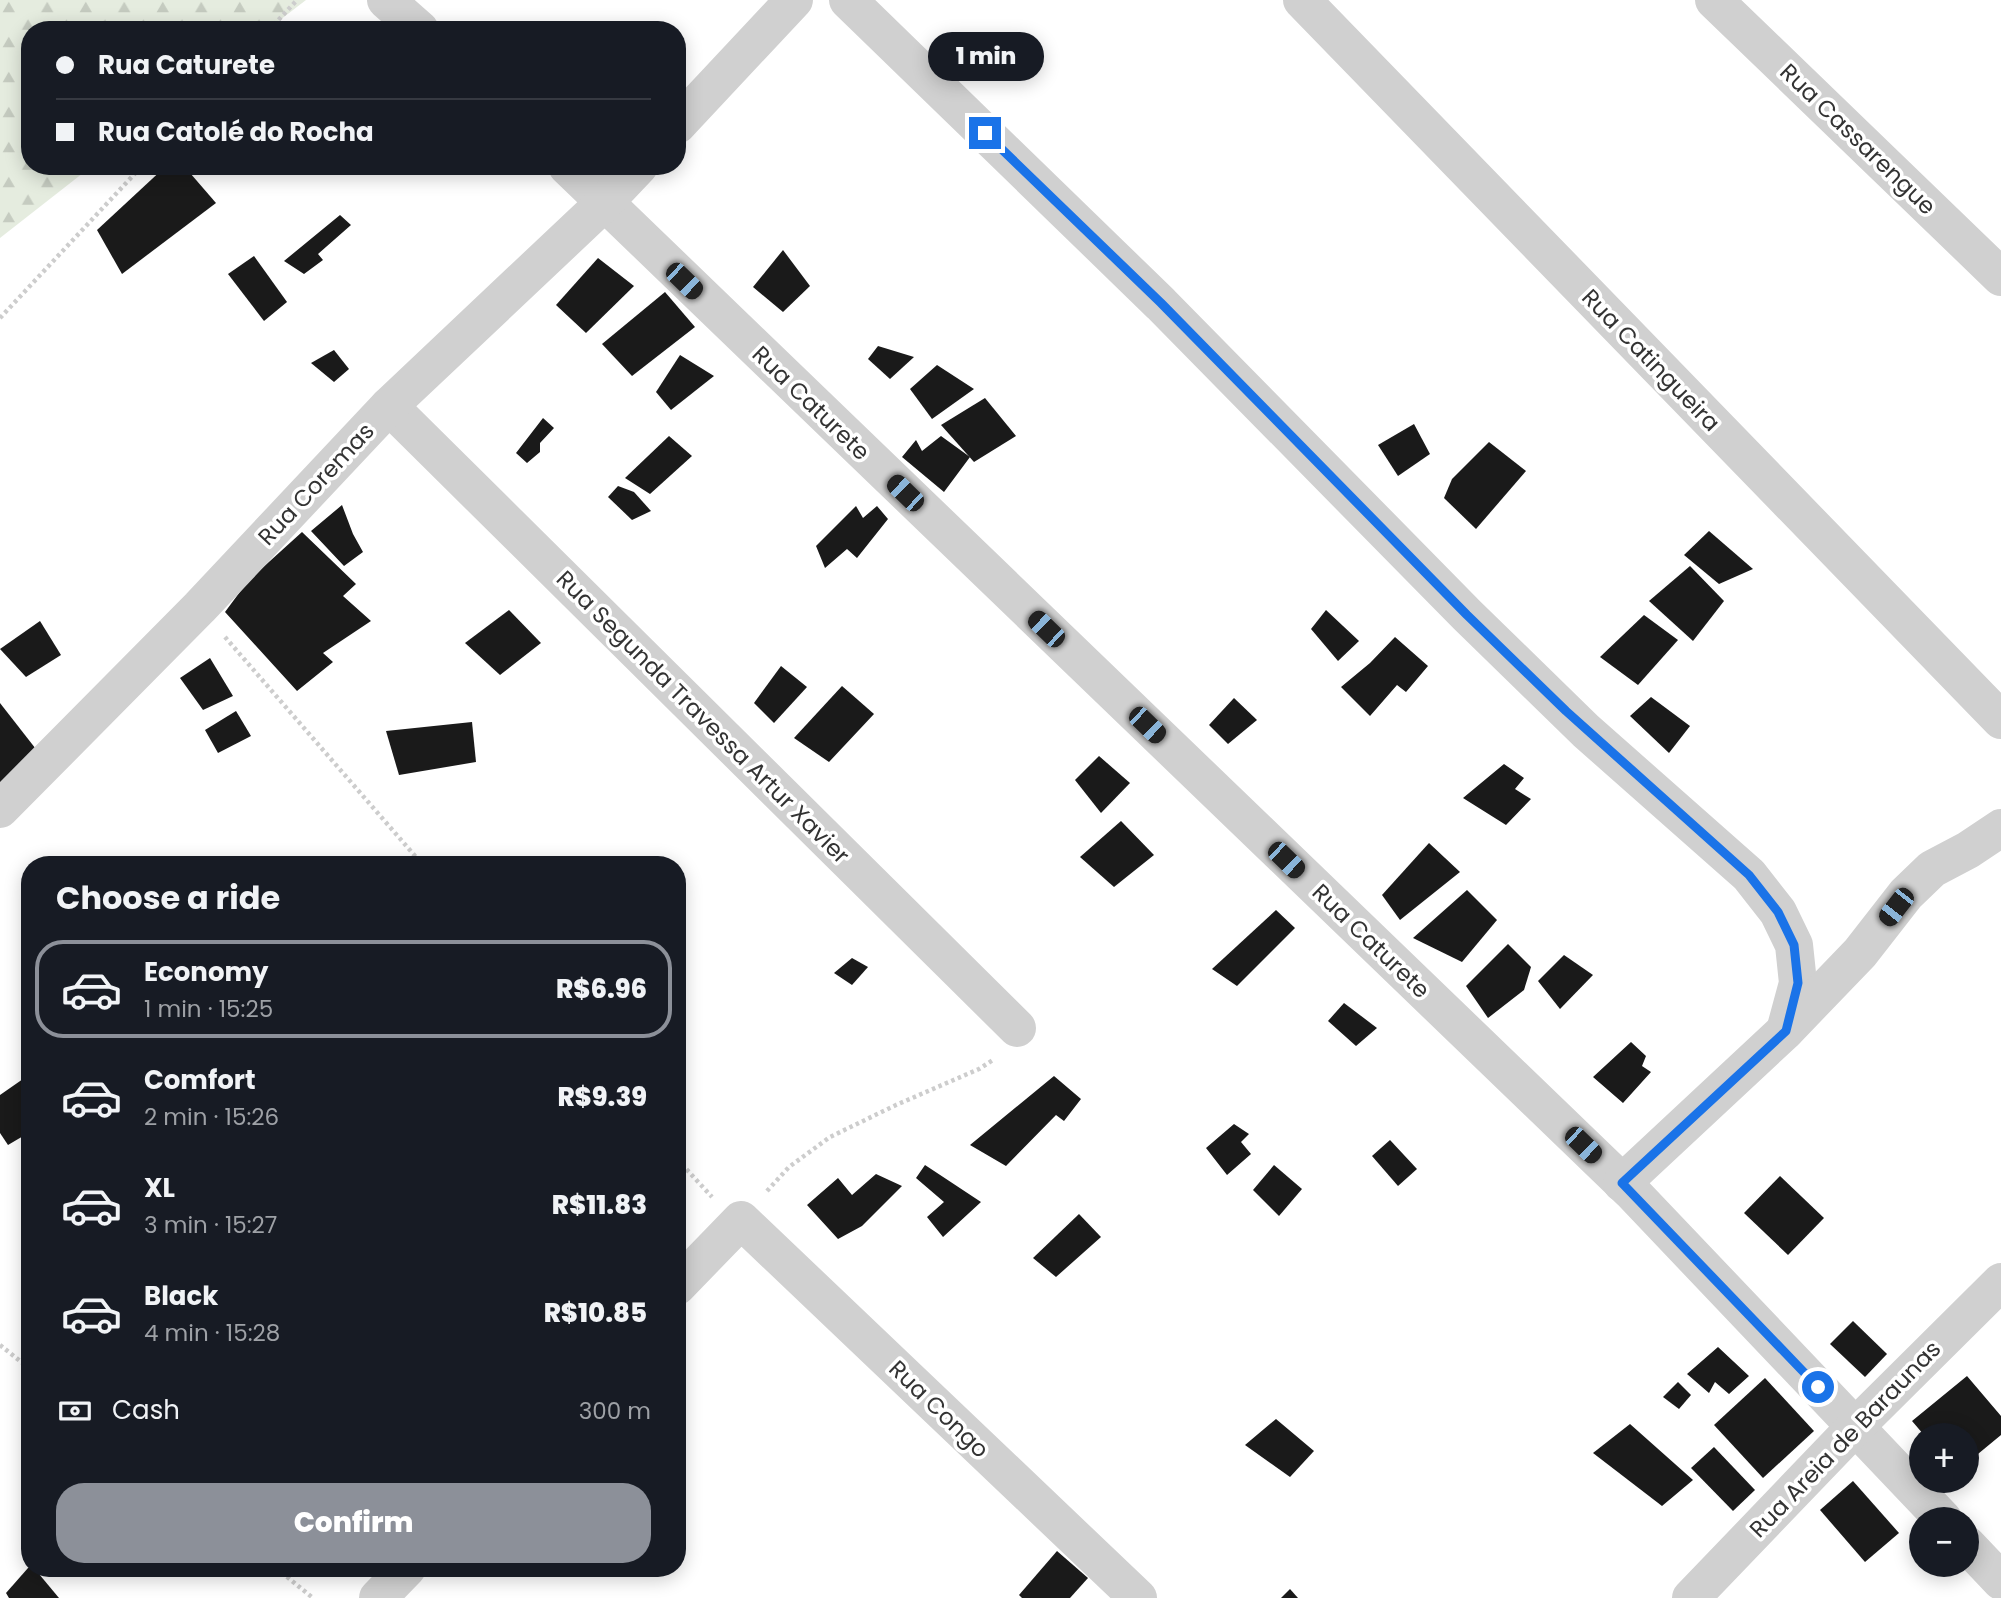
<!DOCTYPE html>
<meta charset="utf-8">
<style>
:root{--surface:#171b24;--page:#242831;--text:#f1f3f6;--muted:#9ea1a6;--line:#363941;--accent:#8c9099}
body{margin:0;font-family:Poppins,sans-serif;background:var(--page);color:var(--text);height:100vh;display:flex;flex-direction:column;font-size:26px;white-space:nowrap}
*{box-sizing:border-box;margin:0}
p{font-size:23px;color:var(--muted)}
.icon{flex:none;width:38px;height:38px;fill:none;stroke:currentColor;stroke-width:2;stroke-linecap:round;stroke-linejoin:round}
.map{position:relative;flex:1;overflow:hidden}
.panel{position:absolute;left:21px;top:856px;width:665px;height:721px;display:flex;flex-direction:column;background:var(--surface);border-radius:28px;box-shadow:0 4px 18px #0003}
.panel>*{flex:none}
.banner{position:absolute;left:21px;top:21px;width:665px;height:154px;border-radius:28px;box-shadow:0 4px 18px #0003;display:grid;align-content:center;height:154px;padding:0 35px;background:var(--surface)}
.tools{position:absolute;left:1909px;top:1423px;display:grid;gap:14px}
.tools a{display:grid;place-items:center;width:70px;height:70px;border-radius:50%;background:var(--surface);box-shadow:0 4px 18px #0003;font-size:35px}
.end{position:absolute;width:32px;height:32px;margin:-16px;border:9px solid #1a73e8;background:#fff;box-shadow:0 0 0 4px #fff}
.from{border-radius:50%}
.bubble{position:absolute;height:49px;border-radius:24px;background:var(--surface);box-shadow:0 4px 18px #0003;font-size:23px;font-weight:800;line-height:49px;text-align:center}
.car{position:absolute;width:21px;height:42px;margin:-21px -10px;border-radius:9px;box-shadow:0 0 5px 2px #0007;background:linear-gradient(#222 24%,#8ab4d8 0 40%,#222 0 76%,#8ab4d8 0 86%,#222 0)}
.banner b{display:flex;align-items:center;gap:24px;height:66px;font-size:26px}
.banner b+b{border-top:2px solid var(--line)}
.banner i{width:18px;height:18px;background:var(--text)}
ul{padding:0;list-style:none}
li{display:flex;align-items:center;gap:21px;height:98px;margin:0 14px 10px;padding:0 21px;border:4px solid transparent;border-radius:28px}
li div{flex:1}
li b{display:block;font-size:26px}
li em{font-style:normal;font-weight:800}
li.selected{border-color:var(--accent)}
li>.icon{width:63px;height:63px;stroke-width:1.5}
h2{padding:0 35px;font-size:32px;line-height:84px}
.pay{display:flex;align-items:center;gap:18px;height:77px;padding:0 35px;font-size:26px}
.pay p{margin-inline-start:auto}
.primary-button{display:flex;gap:14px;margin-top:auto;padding:14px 35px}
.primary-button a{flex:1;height:80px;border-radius:28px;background:var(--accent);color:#fff;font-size:28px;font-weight:800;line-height:80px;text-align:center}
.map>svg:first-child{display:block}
.forest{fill:url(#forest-firs)}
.building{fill:#1a1a1a}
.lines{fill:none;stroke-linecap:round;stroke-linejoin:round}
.path{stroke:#cdcdcd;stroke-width:4.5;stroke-dasharray:3.5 3.5;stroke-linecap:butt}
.minor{stroke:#d0d0d0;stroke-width:38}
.route{stroke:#1a73e8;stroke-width:9}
.labels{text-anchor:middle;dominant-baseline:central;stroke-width:7;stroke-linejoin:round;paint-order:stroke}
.street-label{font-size:23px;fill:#333;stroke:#fff}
</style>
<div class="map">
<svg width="2001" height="1598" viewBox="0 0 2001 1598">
<defs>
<pattern id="forest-firs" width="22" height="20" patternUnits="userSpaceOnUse" patternTransform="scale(1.75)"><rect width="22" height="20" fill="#e5ecdf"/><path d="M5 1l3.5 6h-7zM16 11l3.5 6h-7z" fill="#c5cbc0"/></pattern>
</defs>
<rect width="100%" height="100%" fill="#fff"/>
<polygon class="forest" points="0,0 306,0 267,30 30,30 30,166 92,166 0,238"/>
<g class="building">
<polygon points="166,166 184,166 216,203 122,274 97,230"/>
<polygon points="340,215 351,225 318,254 323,260 304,274 284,261"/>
<polygon points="783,250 810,286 783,312 753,287"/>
<polygon points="254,256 287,302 264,321 228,274"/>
<polygon points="598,258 634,286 586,333 556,305"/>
<polygon points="665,292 695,327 632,376 602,344"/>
<polygon points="878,346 914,357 890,379 868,359"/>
<polygon points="334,350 349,369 334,382 311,363"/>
<polygon points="680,355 714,376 671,410 656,392"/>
<polygon points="937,365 974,389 932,419 910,389"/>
<polygon points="985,398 1016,436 974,462 941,425"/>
<polygon points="543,418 554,428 540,443 540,452 527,463 516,453"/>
<polygon points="1414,424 1430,454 1398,476 1378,445"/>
<polygon points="669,436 692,456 650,494 625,478"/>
<polygon points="941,436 970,457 944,492 902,457 916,440 922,451"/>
<polygon points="1489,442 1526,471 1476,529 1444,498 1452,479"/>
<polygon points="618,486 634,492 651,511 632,520 608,497"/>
<polygon points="342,505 353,534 363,552 344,566 311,531"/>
<polygon points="856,506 863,518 877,506 888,519 857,558 847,549 825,568 816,546"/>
<polygon points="1709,531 1753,569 1719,584 1684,555"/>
<polygon points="302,532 356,584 343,596 371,621 323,653 333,662 297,691 225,612 248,581"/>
<polygon points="1690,566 1724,601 1693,641 1649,601"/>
<polygon points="509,610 541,643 500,675 465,643"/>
<polygon points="1326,610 1359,641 1338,661 1311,629"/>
<polygon points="1644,615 1678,640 1638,685 1600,657"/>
<polygon points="40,621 61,655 26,677 0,649"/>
<polygon points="1395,637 1428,666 1406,692 1397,685 1370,716 1341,687 1370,663"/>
<polygon points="210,658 233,696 203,710 180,678"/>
<polygon points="781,666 807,687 774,723 754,703"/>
<polygon points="842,686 874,714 829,762 794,738"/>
<polygon points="1651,697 1690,726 1669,753 1630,716"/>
<polygon points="1234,698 1257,720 1228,744 1209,725"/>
<polygon points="0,703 39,753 0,784"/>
<polygon points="236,711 251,736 218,753 205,730"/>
<polygon points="472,722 476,762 399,775 386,731"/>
<polygon points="1099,756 1130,783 1101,813 1075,780"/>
<polygon points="1504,764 1524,778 1515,789 1531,799 1506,825 1463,798"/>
<polygon points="1121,821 1154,855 1114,887 1080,857"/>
<polygon points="1429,843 1460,872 1400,920 1382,895"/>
<polygon points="1467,890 1497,920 1462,962 1413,938"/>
<polygon points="1276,910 1295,928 1237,986 1212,969"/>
<polygon points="1508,944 1531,967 1524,990 1488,1018 1466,986"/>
<polygon points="1564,955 1593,975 1560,1009 1538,981"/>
<polygon points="852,958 868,967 852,985 834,973"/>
<polygon points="1344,1003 1377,1028 1356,1046 1328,1021"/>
<polygon points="1631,1042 1646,1056 1642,1066 1651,1072 1623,1103 1593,1077"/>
<polygon points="1054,1076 1081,1099 1064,1121 1056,1115 1006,1166 970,1145"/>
<polygon points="23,1079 30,1087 30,1132 8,1145 0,1133 0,1095"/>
<polygon points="1234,1124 1249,1134 1241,1142 1251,1154 1227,1175 1206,1148"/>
<polygon points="1390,1140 1417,1169 1398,1186 1372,1156"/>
<polygon points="925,1165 981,1202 943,1237 927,1217 944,1202 916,1178"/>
<polygon points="1274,1165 1302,1189 1279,1216 1253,1190"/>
<polygon points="876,1174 902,1186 862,1226 838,1239 807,1205 838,1178 852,1195"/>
<polygon points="1780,1176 1824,1218 1788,1255 1744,1213"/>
<polygon points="1079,1214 1101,1237 1056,1277 1033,1258"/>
<polygon points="1853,1321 1887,1354 1865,1377 1830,1344"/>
<polygon points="1718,1347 1749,1376 1729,1394 1715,1382 1709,1393 1687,1374"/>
<polygon points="1967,1376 2001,1416 2001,1435 1967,1463 1967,1435 1924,1435 1912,1421"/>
<polygon points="1765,1378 1814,1431 1763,1478 1714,1425"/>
<polygon points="1678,1382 1691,1395 1679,1409 1663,1397"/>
<polygon points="1276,1419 1314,1451 1290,1477 1245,1445"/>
<polygon points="1630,1424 1693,1480 1662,1506 1593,1453"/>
<polygon points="1714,1447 1755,1490 1733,1511 1691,1468"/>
<polygon points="1853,1481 1899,1533 1865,1562 1820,1510"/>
<polygon points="1057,1551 1088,1578 1070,1598 1022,1598 1019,1595"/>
<polygon points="28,1568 34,1568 59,1598 9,1598 6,1593"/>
<polygon points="1290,1589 1298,1598 1281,1598"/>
</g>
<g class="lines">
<g class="path">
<polyline points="269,30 297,0"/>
<polyline points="0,318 142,166"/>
<polyline points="225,637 422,864"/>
<polyline points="677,1159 712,1197"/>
<polyline points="767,1191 789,1167 830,1137 896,1105 979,1069 993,1060"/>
<polyline points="0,1345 30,1369"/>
<polyline points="276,1568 313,1598"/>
</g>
<g class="minor">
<polyline points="386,0 420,30"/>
<polyline points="848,0 1161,304 1467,615 1586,731 1749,875 1778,912 1794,945 1798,983 1785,1031"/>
<polyline points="1302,0 2001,720"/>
<polyline points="1714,0 2001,277"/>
<polyline points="677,125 794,0"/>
<polyline points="567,166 1631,1191 1943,1519"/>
<polyline points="389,406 1017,1028"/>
<polyline points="0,809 200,607 389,406 604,203 639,166"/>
<polyline points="1622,1183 1785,1031 1860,953 1906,894 1932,869 1968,850 2001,828"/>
<polyline points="677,1286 741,1220 1138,1598"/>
<polyline points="1967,1545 2001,1581"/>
<polyline points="378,1598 407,1568"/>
<polyline points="1691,1598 1856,1426 2001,1282"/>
</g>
</g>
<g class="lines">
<polyline class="route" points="985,133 1161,303 1467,615 1566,711 1749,875 1778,912 1794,945 1798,983 1786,1031 1622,1183 1818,1387"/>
</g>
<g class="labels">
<g class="street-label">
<text transform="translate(1858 139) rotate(44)">Rua Cassarengue</text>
<text transform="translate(1651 360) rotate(46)">Rua Catingueira</text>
<text transform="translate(811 403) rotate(44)">Rua Caturete</text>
<text transform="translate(316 484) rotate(-47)">Rua Coremas</text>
<text transform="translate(703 717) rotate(45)">Rua Segunda Travessa Artur Xavier</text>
<text transform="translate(1371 941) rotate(44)">Rua Caturete</text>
<text transform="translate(939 1409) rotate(44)">Rua Congo</text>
<text transform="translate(1845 1439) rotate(-46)">Rua Areia de Baraunas</text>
</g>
</g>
</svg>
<div class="tools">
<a>+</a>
<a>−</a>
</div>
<i class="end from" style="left:1818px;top:1387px"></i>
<i class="end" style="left:985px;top:133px"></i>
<div class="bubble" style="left:928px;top:32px;width:116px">1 min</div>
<i class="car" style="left:684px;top:281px;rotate:134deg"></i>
<i class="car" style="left:905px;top:493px;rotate:314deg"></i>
<i class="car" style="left:1046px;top:629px;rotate:314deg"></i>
<i class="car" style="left:1147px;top:725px;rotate:134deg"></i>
<i class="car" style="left:1286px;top:860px;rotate:134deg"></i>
<i class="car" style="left:1896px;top:907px;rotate:218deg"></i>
<i class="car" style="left:1583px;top:1145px;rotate:134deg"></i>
<div class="banner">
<b><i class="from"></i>Rua Caturete</b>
<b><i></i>Rua Catolé do Rocha</b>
</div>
<section class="panel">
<h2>Choose a ride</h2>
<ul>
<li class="selected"><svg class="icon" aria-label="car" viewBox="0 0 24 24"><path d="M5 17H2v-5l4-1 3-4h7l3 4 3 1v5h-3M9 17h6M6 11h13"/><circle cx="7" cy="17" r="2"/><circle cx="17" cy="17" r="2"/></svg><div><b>Economy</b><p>1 min · 15:25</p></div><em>R$6.96</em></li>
<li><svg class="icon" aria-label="car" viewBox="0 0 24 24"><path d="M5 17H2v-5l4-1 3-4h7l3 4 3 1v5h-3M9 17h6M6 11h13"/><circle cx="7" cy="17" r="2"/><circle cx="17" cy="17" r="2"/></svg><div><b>Comfort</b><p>2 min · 15:26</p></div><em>R$9.39</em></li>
<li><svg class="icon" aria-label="car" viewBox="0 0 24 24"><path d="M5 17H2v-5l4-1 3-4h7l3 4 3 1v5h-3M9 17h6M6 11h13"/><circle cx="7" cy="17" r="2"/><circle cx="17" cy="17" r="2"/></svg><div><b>XL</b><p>3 min · 15:27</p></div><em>R$11.83</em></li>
<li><svg class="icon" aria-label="car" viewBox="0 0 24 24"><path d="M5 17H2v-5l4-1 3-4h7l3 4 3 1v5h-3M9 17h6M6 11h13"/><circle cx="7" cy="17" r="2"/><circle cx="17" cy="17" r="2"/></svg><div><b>Black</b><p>4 min · 15:28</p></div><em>R$10.85</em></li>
</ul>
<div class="pay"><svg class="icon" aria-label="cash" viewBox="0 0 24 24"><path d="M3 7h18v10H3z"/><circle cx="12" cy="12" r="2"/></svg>Cash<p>300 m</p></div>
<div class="primary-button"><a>Confirm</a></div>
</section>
</div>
